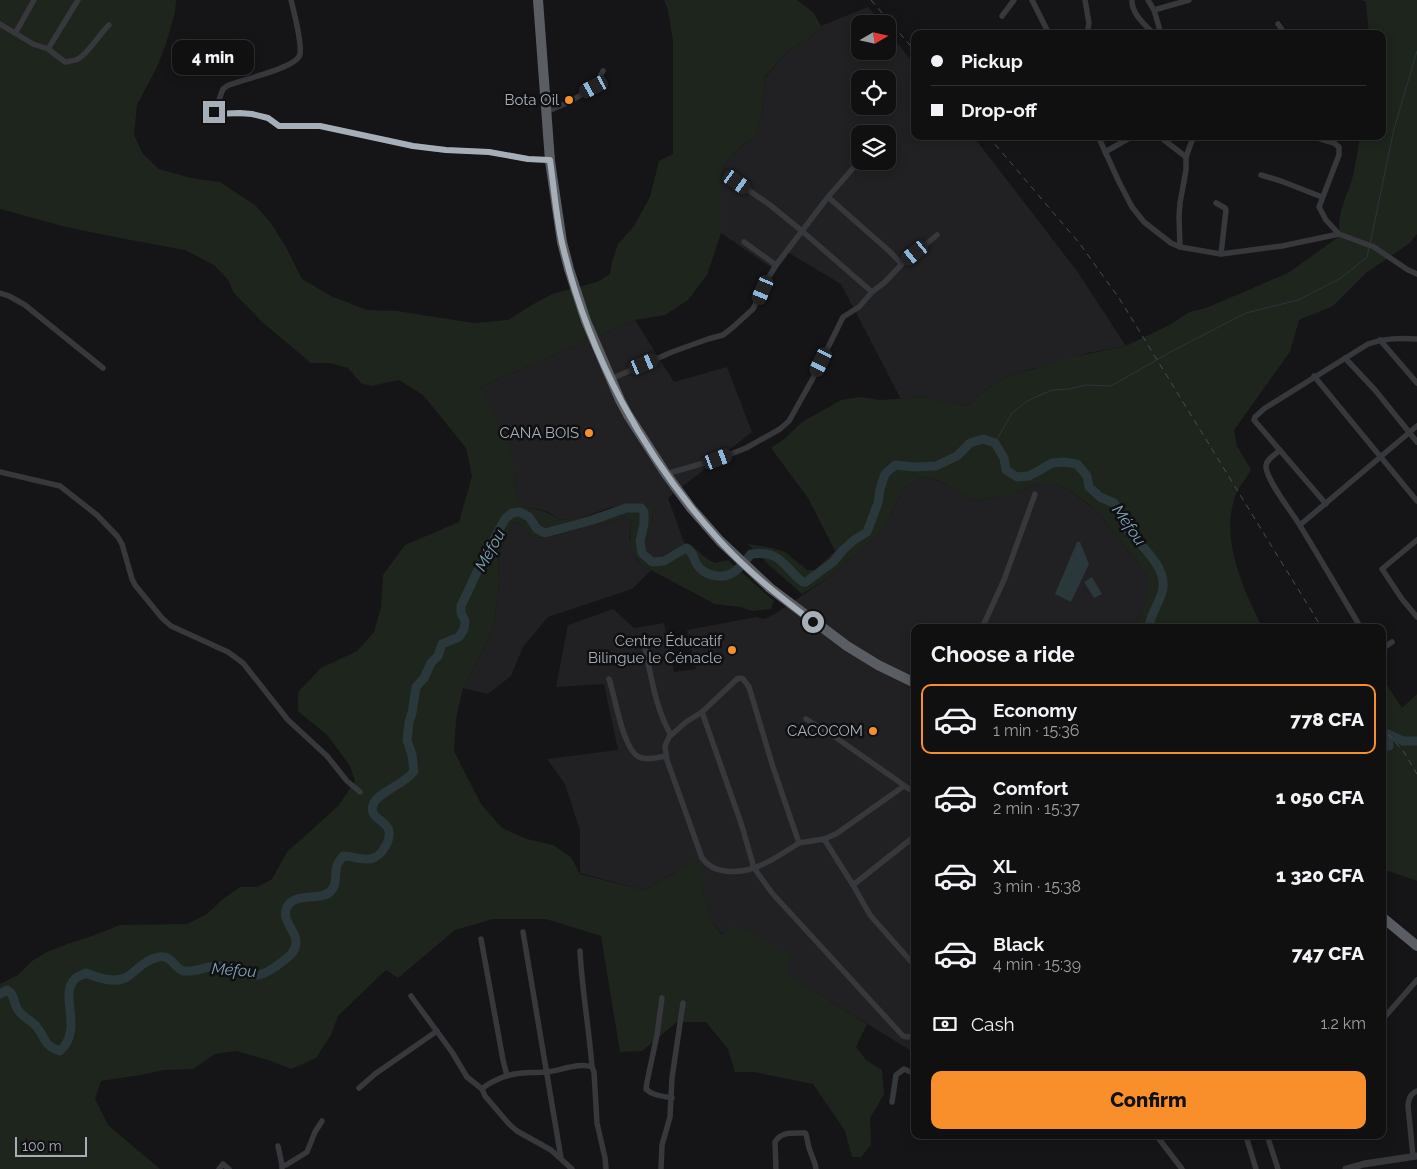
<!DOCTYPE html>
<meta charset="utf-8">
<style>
:root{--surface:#101011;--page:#19191a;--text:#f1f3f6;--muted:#9c9d9f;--line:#303031;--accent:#f88f2b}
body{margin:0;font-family:Raleway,sans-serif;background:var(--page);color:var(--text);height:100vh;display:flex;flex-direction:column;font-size:19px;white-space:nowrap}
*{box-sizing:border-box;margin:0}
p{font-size:16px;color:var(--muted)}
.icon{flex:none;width:28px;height:28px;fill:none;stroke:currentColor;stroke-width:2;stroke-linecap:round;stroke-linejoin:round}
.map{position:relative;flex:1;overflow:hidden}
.panel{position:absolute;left:911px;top:624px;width:475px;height:515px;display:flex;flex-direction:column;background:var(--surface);border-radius:10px;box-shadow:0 2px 12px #0003,0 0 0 1px var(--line)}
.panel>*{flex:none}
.guide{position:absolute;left:911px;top:30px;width:475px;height:110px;border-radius:10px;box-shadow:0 2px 12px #0003,0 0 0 1px var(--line);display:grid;align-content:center;height:110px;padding:0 20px;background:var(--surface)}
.needle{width:32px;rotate:81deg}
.controls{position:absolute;left:851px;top:15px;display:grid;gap:10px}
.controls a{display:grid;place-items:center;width:45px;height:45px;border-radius:10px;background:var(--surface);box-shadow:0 2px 12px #0003,0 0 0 1px var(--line);font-size:25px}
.scale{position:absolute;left:15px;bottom:12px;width:72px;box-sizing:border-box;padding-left:5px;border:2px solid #a6afb8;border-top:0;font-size:14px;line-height:18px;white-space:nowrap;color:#a6afb8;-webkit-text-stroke:4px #101012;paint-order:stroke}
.end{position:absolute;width:22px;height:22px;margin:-11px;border:6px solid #a6afb8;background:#111;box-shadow:0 0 0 2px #111}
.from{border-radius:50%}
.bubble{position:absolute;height:35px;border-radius:10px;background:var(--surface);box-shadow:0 2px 12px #0003,0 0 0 1px var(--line);font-size:16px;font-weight:800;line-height:35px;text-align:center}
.car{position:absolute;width:15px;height:30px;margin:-15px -8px;border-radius:6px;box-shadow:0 0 4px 1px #0007;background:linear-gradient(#222 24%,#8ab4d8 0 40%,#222 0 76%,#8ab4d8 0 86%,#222 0)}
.guide b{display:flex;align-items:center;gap:18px;height:48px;font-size:19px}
.guide b+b{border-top:1px solid var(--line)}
.guide i{width:12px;height:12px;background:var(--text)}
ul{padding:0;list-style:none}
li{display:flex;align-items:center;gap:15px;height:70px;margin:0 10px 8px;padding:0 10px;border:2px solid transparent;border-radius:10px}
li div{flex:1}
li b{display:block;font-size:19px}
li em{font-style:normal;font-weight:800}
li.current{border-color:var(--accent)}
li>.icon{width:45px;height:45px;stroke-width:1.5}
h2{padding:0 20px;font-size:22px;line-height:60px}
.pay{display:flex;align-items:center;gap:12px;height:55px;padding:0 20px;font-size:19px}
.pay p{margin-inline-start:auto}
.button{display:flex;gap:10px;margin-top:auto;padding:10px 20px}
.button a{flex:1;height:58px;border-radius:10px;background:var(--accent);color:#111;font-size:20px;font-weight:800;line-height:58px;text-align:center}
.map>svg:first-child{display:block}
.built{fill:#212124;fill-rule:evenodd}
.green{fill:#1d251d}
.water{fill:#2a373b}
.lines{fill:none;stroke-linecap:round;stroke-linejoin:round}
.stream{stroke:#2a373b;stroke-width:1}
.river{stroke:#2a373b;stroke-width:9}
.minor{stroke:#36383c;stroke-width:5.5}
.tertiary{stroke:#36383c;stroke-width:7}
.trunk{stroke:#5a5e64;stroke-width:10}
.rail{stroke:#494c51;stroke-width:1;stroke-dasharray:6 5;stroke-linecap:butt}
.route{stroke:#a6afb8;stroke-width:6}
.poi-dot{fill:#f88f2b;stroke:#101012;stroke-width:2}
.labels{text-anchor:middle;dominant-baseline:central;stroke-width:5;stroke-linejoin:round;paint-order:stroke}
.poi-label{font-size:15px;fill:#a6afb8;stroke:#101012;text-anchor:end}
.water-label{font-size:16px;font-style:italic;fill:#7ca4b4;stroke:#101012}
</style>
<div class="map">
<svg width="1417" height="1169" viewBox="0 0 1417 1169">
<rect width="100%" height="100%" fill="#151517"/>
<g class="built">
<path d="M 868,7 L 882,24 L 860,24 L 860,51 L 888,51 L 888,31 L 915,65 L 915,136 L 973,136 L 1077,271 L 1126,346 L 1088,353 L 1008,376 L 981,393 L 967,406 L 926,397 L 901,399 L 841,284 L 789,253 L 776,271 L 721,233 L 721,185 L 724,165 L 745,143 L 756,135 L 762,112 L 765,77 L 787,52 L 813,35 L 821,26 ZM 860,79 L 888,79 L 888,106 L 860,106 ZM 860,134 L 888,134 L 888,161 L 860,161 Z"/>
<polygon points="635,320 674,382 727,367 752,432 668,498 685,545 659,557 654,558 649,555 646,550 645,543 653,518 612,507 580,518 560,520 548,512 539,509 524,508 516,497 515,473 480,387"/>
<polygon points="922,477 932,479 953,487 973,501 1002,496 1012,496 1037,483 1053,483 1071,491 1100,514 1147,576 1147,599 1134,627 915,628 915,1051 913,1052 723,935 711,921 702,886 678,871 644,890 580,873 580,831 565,784 547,759 618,750 604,684 556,687 568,625 613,609 634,628 664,623 674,672 696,669 687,630 756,617 764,619 775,614 825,580 865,546 886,526 897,501 907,485"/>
<polygon points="626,517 632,521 629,537 637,560 643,566 651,570 632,589 548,617 523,647 511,676 488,694 463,688 483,650 494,624 499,583 498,556 512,522 519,523 533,537 542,538 563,534 582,527 605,523"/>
</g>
<g class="green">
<path d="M 0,0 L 176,0 L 175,12 L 166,44 L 157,67 L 137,105 L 134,135 L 143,154 L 159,169 L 191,178 L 220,182 L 255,205 L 271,223 L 287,249 L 302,279 L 331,296 L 367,310 L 397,311 L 474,323 L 508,320 L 530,306 L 552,294 L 597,282 L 610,274 L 612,262 L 618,244 L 634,226 L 650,197 L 659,161 L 673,154 L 673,41 L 668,10 L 664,0 L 797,0 L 813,12 L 821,26 L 813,35 L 787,52 L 765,76 L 762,112 L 756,135 L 745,143 L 724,165 L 721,185 L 721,233 L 707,275 L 688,300 L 665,315 L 635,320 L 480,387 L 508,442 L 515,473 L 516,497 L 524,508 C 540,509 546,511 560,520 L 580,518 L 629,503 L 639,503 L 649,508 C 651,512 653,516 652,520 C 650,535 637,548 654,558 C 667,556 677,546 690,544 L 707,559 L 715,563 L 728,560 L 774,601 L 771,609 L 752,611 L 740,607 L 715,604 L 643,566 C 630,552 628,539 632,522 L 626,517 L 605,523 L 582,527 L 563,534 L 542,538 L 533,537 L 519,523 L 513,522 L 498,556 L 499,583 L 494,624 L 483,650 L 463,688 L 456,719 L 454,751 L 481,804 L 502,828 L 527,839 L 553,845 L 571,857 L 580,874 L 644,890 L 678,871 L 694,858 L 708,879 L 702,886 L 711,921 L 722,935 L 732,923 L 791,954 L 787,974 L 867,1024 L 856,1047 L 866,1060 L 882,1070 L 884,1094 L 870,1118 L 871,1145 L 861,1157 L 852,1157 L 845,1131 L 813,1084 L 754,1072 L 735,1072 L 728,1049 L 706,1022 L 677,1022 L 642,1051 L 620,1052 L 601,936 L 546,919 L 493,919 L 455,930 L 398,978 L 386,970 L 338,1016 L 331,1035 L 316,1058 L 291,1069 L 268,1060 L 236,1051 L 215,1054 L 193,1069 L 163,1070 L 141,1075 L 101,1081 L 95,1099 L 108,1125 L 160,1169 L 0,1169 L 0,984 L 18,975 L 32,961 L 45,953 L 67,944 L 92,936 L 120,925 L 187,924 L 207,914 L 223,899 L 240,887 L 257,887 L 272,879 L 287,852 L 338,806 L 355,781 L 350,766 L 328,736 L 298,711 L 298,692 L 321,668 L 357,651 L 374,632 L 381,607 L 383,575 L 405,545 L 459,522 L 472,476 L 466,448 L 423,395 L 399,380 L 371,386 L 361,383 L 348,368 L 330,363 L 311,363 L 262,322 L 233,292 L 229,281 L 214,265 L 185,250 L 120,238 L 66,227 L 0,209 Z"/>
<path d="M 1361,0 L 1417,0 L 1417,234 L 1410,243 L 1366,273 L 1333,306 L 1299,320 L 1290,352 L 1234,430 L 1237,446 L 1251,470 C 1246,479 1238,488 1235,497 C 1220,540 1244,590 1262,627 L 1134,627 L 1147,599 L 1147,576 L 1100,514 L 1087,503 L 1071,491 L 1053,483 L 1037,483 L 1012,496 L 1002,496 L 973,501 C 956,489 943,480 922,477 L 907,485 L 897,501 L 886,526 L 865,546 L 825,580 L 802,594 L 771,567 L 748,544 L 773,548 L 785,552 L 807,570 L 815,570 L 835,551 L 808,498 L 771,448 L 784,439 L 802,422 L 841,400 L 860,397 L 880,400 L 926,397 L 967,406 L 981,393 L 1008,376 L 1034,369 L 1063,359 L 1126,346 L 1171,324 L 1189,312 L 1206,308 L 1288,273 L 1341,235 C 1334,215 1349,194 1353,175 C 1356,162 1358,149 1360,136 L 1382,136 L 1382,34 L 1369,34 L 1366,2 Z"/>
<polygon points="1382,678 1402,708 1417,694 1417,881 1383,869"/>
</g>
<g class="water">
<polygon points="1077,542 1080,542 1089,564 1071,602 1055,594"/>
<polygon points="1092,577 1102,594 1094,598 1084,582"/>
</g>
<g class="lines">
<g class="stream">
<polyline points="1370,244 1394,129 1417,51"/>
<polyline points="995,443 1012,413 1027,401 1052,390 1070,389 1086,385 1111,386 1174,350 1246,313 1298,300 1341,278 1367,257 1369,248"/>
</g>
<g class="river">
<polyline points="1382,747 1389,746 1388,734 1403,741 1417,741"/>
<path d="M 0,994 L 7,990 C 15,994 13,1003 18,1010 C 23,1017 30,1020 36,1026 C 46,1037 42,1045 60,1051 C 85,1028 57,994 76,978 C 78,976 83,975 86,973 C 98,978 115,984 127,977 C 132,974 137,969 142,965 C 146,962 153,958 159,957 C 173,955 174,969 184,971 C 195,973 206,966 217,966 C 229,966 238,973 250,975 C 261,977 269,971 278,965 C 282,961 289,958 292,953 C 307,934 275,922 289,904 C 298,893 322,901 331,891 C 338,884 334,874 337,866 C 338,862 341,859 343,856 C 352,856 361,860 370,859 C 376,858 382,853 385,847 C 401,819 367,823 373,805 C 377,792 406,784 414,771 L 412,755 L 407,740 L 409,722 L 412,713 L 416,687 L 424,678 L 431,663 L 438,656 L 442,644 L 459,637 L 464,629 L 465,621 L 461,613 L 461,606 L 485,555 L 505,519 L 512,513 L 520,512 L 529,517 L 537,529 L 545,533 L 593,520 L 626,508 L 641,508 L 644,512 L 644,524 L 640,541 L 642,553 L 652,562 L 664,561 L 686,548 C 693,551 693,557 696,563 C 703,576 723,580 734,572 C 741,567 746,560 751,554 C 779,551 781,562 799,579 L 803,582 L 806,582 L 833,562 L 843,550 L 854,540 L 867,532 L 878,503 L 880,489 L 885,474 L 895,465 L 914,467 L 936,466 L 957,456 L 970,443 L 983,439 L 995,443 L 1004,458 L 1006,470 L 1017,477 L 1029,476 L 1040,470 L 1052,463 L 1064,462 L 1077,464 L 1087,476 L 1089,487 L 1100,497 L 1114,503 C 1119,511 1122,523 1128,530 C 1140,545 1166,566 1163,588 C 1161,602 1150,613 1149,628"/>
</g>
<g class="minor">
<path d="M 291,0 C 294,13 302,41 300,54 C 298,68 239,80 227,86 L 223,89 L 214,113 L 252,114 L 268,118 L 279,126 L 320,126 L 413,146 L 446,150 L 489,152 L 528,159 L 550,161"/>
<polyline points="1032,0 1049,34"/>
<polyline points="1085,0 1089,23 1087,34"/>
<path d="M 1132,0 C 1131,13 1145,25 1154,34"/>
<polyline points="1148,0 1154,10 1161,34"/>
<polyline points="1154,10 1189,0"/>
<polyline points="1002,16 1014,0"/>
<polyline points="0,24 33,44 48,49 78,0"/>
<polyline points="1278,24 1285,34"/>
<polyline points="16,32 34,0"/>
<path d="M 48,49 L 65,62 C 69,61 75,61 78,59 C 90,52 99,34 109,25"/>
<polyline points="546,112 569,102 594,87 603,71"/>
<polyline points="1098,136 1119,182 1132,207 1144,222 1171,243 1180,247 1221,254 1282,246 1339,234 1374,247 1408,270 1417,274"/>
<polyline points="1159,136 1186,157"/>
<polyline points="1311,136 1334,143 1339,147 1339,155 1319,207 1326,220 1339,234"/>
<polyline points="1105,152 1133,136"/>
<polyline points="1261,175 1281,181 1322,197"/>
<polyline points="737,182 770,205 802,231 872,292"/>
<polyline points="828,197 888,250 902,264"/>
<polyline points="1216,203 1225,208 1226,210 1221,254"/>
<polyline points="744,242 776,265"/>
<polyline points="1180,247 1179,216 1180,203 1186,170 1186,157 1191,143 1195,136"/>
<polyline points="0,293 9,296 25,305 103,368"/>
<polyline points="1380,340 1417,383"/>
<polyline points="1345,358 1375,390 1417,442"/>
<polyline points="1314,376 1417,501"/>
<polyline points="611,379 672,352 708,339 723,335 732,328 753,309 767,280 776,265 828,197 855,166"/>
<path d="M 1280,450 C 1275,455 1265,460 1266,467 C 1267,481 1291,511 1299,524 C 1320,558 1340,593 1361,628"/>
<polyline points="0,472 60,486 97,515 118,537 122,544 132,579 135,585 162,618 171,626 228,652 243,663 288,720 327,756 347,781 360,792"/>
<polyline points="666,474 718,459 746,448 780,429 789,421 812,380 843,317 859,307 872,292 885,282 902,264 937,235"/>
<path d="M 1326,504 L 1254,420 L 1255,417 L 1265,408 L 1368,344 C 1385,338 1399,338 1417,339"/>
<polyline points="1300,525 1417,426"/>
<polyline points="1417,540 1382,569 1402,599 1417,617"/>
<polyline points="982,628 1004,580 1035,494"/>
<path d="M 644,644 C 651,674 655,708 671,735"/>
<polyline points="1382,649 1392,642"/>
<path d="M 741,678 L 743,679 L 749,687 L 773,767 L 799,843 C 776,857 754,875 725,871 C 715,870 708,866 702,858 L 667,760 L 665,746 L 669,737 L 686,722 L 702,712 L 737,679 Z"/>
<path d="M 609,679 C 615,696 623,750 639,757 C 647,761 658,757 666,756"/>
<path d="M 702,712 L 742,826 L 754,868 L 772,893 L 903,1036 C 908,1038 911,1037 915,1034"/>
<polyline points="806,719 838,739 915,793"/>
<polyline points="824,839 836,834 904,786"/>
<polyline points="799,843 824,839 853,885 870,915 915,966"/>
<polyline points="853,885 915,836"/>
<polyline points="523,932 561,1158"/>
<polyline points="481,939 503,1060 507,1076"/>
<path d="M 580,951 C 582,990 589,1028 592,1067"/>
<polyline points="411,996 452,1052 467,1077 482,1089 485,1096 509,1124 517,1131 551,1150 572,1169"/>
<path d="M 662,998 L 657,1035 L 647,1082 L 646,1089 C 653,1096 663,1096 672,1098"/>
<polyline points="1382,1020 1417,980"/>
<polyline points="359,1088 375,1074 437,1031"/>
<path d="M 482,1089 C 488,1083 502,1077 510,1075 C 522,1072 534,1073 546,1072 C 559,1071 580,1062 592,1067 L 594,1072 L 597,1123 L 605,1158 L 606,1169"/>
<polyline points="892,1102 896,1075 904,1069 915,1074"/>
<polyline points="1156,1135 1182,1169"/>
<polyline points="1267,1135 1278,1169"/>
<polyline points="1246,1136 1256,1169"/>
<polyline points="278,1146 282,1165 282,1169"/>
<path d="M 1413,1156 L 1408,1106 C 1409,1098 1410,1094 1417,1091"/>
<polyline points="282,1165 286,1165 307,1152 315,1132 322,1121"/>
<polyline points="219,1169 223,1164 229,1169"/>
<polyline points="661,1169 662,1145 670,1117 672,1078 683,1003"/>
<path d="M 776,1169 L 775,1142 C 781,1131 793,1133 805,1133 L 806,1134 L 809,1148 L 815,1164 L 816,1169"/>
</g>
<polyline class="tertiary" points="1346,1169 1364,1164 1417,1156"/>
<g class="trunk">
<polyline points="538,0 550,161 562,242 569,269 586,321 620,400 628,415 666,474 691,508 720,541 770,588 847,646 878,665 915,683"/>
<polyline points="1382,917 1417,946"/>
</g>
<g class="rail">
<polyline points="871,0 915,51"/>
<polyline points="988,136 1080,244 1119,298 1322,628"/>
<polyline points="1382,725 1388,734 1404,752 1417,774"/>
</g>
</g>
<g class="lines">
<path class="route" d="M 214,112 L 215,114 L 240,113 L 252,114 L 268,118 L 279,126 L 320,126 L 413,146 L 446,150 L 489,152 L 528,159 L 550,160 C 554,188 556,216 562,243 C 588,354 643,456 719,540 C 747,571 780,597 813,622"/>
</g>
<g class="poi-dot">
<circle cx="569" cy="100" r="5"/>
<circle cx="589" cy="433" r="5"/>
<circle cx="732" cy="650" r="5"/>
<circle cx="873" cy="731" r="5"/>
</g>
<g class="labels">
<g class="poi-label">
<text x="559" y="100">Bota Oil</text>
<text x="579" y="433">CANA BOIS</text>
<text x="722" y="641">Centre Éducatif<tspan x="722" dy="17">Bilingue le Cénacle</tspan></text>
<text x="863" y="731">CACOCOM</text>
</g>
<g class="water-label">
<text transform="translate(1129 525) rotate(55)">Méfou</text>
<text transform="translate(490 550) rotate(-61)">Méfou</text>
<text transform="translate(234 970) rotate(4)">Méfou</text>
</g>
</g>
</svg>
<div class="controls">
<a><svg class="needle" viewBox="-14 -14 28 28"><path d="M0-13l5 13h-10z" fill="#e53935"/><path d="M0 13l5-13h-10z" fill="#9c9d9f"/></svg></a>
<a><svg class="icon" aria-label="locate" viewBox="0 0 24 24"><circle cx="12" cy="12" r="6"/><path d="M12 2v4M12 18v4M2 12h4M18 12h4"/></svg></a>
<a><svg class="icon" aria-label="layers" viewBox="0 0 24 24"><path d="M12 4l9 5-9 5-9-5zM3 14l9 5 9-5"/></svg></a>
</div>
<div class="scale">100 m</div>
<i class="end from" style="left:813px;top:622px"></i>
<i class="end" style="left:214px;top:112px"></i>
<div class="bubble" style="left:172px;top:40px;width:82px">4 min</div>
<i class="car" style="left:594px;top:87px;rotate:242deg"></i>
<i class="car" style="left:737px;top:182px;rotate:125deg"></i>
<i class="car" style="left:915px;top:253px;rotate:231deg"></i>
<i class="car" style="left:763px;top:290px;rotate:203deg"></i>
<i class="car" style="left:821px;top:362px;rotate:206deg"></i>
<i class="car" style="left:644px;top:364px;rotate:68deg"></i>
<i class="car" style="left:718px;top:459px;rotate:69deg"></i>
<div class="guide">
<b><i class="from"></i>Pickup</b>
<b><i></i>Drop-off</b>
</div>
<section class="panel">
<h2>Choose a ride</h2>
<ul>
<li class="current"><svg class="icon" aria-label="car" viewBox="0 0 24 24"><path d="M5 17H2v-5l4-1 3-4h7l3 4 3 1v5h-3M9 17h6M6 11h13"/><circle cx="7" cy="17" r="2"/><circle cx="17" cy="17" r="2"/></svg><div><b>Economy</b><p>1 min · 15:36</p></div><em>778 CFA</em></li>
<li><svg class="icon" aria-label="car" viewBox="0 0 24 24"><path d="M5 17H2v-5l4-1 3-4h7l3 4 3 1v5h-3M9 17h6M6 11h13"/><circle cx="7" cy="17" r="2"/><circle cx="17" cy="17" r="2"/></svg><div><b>Comfort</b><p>2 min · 15:37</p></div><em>1 050 CFA</em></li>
<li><svg class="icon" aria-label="car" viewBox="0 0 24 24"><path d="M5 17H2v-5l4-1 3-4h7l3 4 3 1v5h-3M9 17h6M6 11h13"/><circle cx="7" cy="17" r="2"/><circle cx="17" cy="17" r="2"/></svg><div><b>XL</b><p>3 min · 15:38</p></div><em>1 320 CFA</em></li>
<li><svg class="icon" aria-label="car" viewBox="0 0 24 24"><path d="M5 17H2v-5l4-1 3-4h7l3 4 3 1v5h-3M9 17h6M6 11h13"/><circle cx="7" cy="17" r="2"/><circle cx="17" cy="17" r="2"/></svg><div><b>Black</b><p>4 min · 15:39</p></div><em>747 CFA</em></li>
</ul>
<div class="pay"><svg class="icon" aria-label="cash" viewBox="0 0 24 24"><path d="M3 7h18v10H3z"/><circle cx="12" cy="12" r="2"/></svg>Cash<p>1.2 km</p></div>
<div class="button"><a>Confirm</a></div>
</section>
</div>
